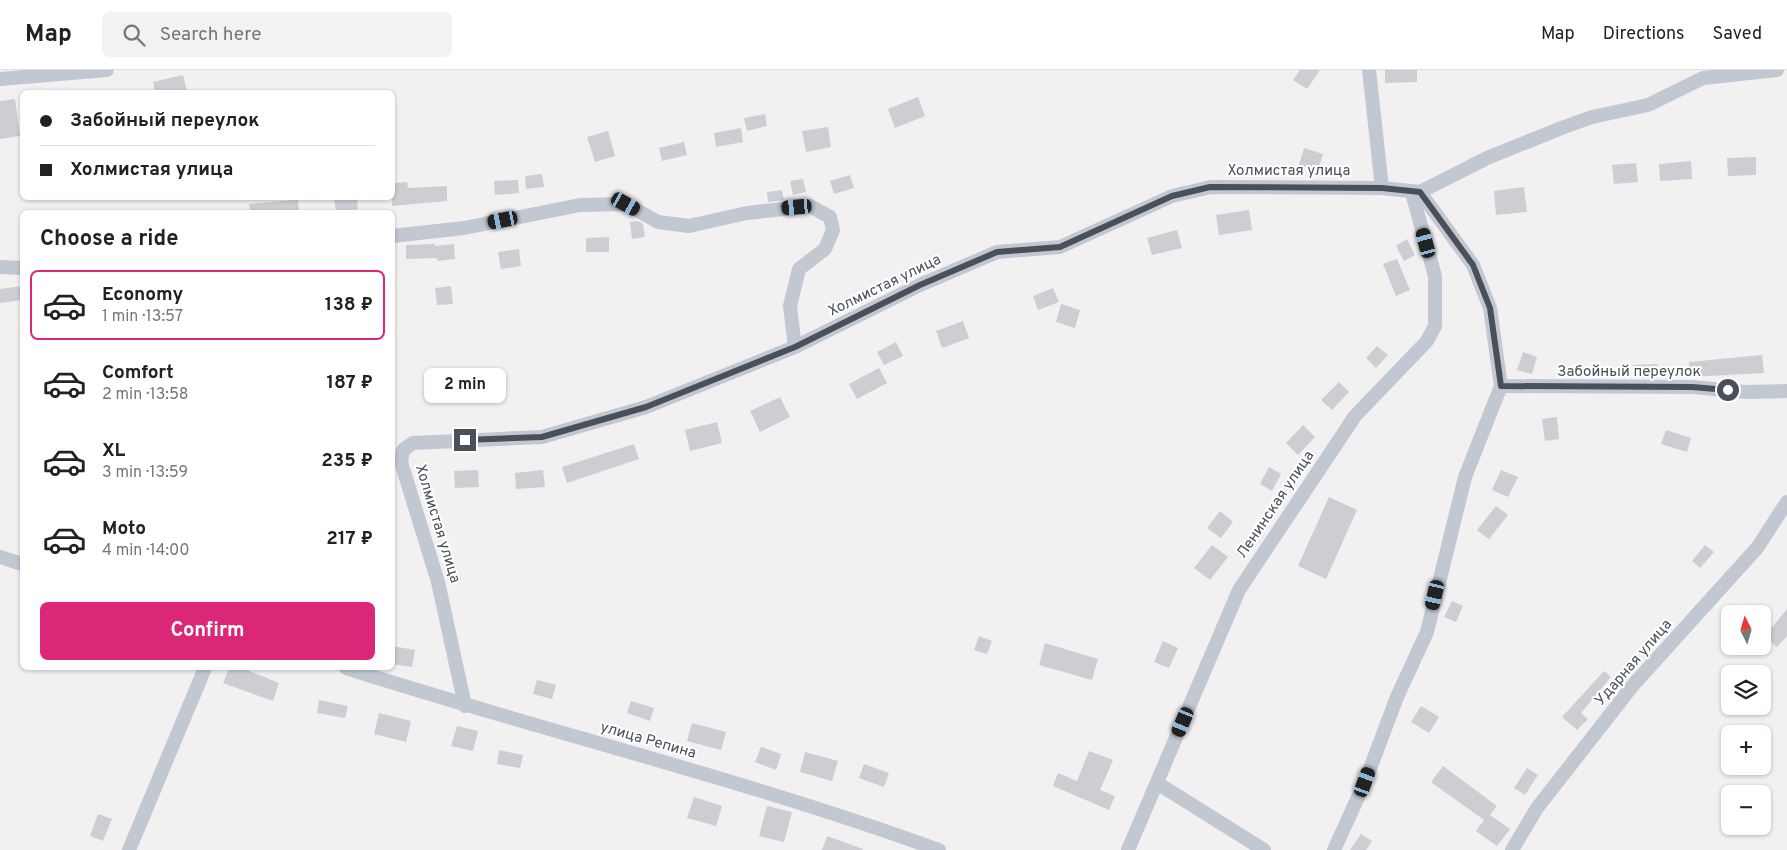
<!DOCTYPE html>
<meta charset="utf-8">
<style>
:root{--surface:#fff;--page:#f2f2f2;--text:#222;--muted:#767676;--line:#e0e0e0;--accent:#db2777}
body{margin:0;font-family:Overpass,sans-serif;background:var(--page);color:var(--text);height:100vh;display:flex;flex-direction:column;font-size:19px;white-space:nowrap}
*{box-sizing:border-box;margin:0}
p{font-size:16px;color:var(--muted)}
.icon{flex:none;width:28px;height:28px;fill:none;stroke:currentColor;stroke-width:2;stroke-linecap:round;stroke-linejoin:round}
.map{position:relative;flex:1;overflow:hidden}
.drawer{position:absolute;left:20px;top:140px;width:375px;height:460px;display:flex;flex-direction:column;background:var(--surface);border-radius:8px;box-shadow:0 1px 4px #0004}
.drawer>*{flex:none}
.banner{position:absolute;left:20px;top:20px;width:375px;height:110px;border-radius:8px;box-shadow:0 1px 4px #0004;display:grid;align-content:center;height:110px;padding:0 20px;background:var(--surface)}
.needle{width:32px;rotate:355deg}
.fabs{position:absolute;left:1721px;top:535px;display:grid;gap:10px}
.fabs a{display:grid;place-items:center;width:50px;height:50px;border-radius:8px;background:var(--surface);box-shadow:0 1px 4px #0004;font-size:25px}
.end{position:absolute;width:22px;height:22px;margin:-11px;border:6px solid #49505c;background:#fff;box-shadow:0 0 0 2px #fff}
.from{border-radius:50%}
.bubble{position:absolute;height:35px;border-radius:8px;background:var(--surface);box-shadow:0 1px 4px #0004;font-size:16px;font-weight:700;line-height:35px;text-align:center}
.car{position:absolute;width:15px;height:30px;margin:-15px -8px;border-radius:6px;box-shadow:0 0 4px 1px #0007;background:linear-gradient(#222 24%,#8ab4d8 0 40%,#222 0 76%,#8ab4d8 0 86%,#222 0)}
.banner b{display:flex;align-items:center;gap:18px;height:48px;font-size:19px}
.banner b+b{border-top:1px solid var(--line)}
.banner i{width:12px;height:12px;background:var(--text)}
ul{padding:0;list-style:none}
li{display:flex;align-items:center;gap:15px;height:70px;margin:0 10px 8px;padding:0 10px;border:2px solid transparent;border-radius:8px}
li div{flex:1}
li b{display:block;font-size:19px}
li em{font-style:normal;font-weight:700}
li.current{border-color:var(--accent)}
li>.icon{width:45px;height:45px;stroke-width:1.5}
h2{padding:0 20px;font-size:22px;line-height:60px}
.button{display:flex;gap:10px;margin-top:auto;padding:10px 20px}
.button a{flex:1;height:58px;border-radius:8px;background:var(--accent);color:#fff;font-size:20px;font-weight:700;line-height:58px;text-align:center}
header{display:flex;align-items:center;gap:30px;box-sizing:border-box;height:70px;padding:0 25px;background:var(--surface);border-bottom:1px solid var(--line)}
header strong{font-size:24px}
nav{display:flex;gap:28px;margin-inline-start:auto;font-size:18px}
.search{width:350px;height:45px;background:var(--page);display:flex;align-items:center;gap:12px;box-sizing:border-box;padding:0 18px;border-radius:8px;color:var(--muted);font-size:19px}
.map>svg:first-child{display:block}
.building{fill:#cdced4}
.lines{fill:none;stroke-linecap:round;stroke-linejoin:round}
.minor{stroke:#c1c8d1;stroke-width:14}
.route{stroke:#49505c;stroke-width:6}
.labels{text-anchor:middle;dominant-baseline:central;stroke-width:4;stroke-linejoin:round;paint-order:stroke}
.street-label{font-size:15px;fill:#49505c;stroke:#fff}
</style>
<header>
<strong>Map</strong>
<div class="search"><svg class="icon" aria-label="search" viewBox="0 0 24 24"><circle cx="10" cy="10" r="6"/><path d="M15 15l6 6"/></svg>Search here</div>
<nav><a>Map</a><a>Directions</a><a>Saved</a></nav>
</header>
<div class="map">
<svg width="1787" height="780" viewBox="0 0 1787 780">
<rect width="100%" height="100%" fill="#f2f0f0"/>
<g class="building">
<polygon points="1300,0 1320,0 1307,19 1293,10"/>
<polygon points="1385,0 1417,0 1417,12 1385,13"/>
<polygon points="183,5 187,22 155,22 153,12"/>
<polygon points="918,27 925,46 895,58 888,39"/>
<polygon points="15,29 20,66 0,69 0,31"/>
<polygon points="765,44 767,56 747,61 744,48"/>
<polygon points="828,57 831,77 806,82 802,61"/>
<polygon points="741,58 743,72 716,77 714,63"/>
<polygon points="608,61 615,86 595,92 587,67"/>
<polygon points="684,72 687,85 662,91 659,78"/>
<polygon points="1304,78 1323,84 1318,101 1299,95"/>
<polygon points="1756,87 1756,105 1728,106 1727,88"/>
<polygon points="1691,91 1692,109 1660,111 1659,94"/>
<polygon points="1636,93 1638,112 1614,114 1612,95"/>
<polygon points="542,104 544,117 526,119 525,106"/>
<polygon points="850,105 854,118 834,124 830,111"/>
<polygon points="803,109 806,122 793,125 790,111"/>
<polygon points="518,110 519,123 495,125 494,111"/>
<polygon points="407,112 408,118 447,116 447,131 392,136 392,113"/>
<polygon points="1524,117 1527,142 1496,145 1494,121"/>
<polygon points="782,120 784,130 768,132 767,122"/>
<polygon points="334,128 357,128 358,139 336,142"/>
<polygon points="298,130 299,142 250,142 249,134"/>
<polygon points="1249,140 1252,160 1219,165 1216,145"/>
<polygon points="638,151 643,154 645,167 632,169 630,152"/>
<polygon points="1177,160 1182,178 1152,185 1147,168"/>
<polygon points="609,167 609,182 586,182 586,168"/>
<polygon points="1407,169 1415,185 1404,191 1396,176"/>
<polygon points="435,174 435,176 454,174 455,189 437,191 437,188 406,189 406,175"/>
<polygon points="519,179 521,196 501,199 498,182"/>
<polygon points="1397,189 1410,220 1396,226 1383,194"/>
<polygon points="22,216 22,230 0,233 0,219"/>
<polygon points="451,216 453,234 437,235 435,218"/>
<polygon points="1053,218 1059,232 1038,240 1033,226"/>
<polygon points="1061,234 1080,240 1075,258 1056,252"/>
<polygon points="963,251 969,268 942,278 936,261"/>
<polygon points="896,272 903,286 884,295 877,282"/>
<polygon points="1377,276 1388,285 1376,298 1366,288"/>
<polygon points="1523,282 1537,287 1532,304 1517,300"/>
<polygon points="1762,285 1764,303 1690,307 1689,292"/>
<polygon points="1657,294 1658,308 1634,308 1633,295"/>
<polygon points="879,298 887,313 857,329 849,314"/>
<polygon points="1339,312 1349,322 1332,340 1321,330"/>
<polygon points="780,327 790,347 760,362 750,341"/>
<polygon points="1557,347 1559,369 1545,371 1542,349"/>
<polygon points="717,352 722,373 690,381 685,360"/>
<polygon points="1303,355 1315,367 1298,385 1286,373"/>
<polygon points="1666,360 1691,368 1687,382 1661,374"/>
<polygon points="634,374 639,389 567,413 562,397"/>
<polygon points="1269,397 1281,404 1272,421 1260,414"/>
<polygon points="478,400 479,417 455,418 454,401"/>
<polygon points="543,400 545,417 516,419 515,403"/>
<polygon points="1501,400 1518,407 1508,427 1492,420"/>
<polygon points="1329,427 1357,440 1326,509 1298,496"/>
<polygon points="1496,436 1508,445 1489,469 1477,460"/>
<polygon points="1220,441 1233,452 1221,468 1207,458"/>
<polygon points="1212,475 1228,487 1210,510 1194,498"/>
<polygon points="1705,475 1714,482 1700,498 1692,491"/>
<polygon points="1452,531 1463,536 1456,552 1444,547"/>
<polygon points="1787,539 1787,566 1777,577 1764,567"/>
<polygon points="979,566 992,571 987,584 974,580"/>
<polygon points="1163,571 1178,578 1169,598 1154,592"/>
<polygon points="1045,573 1098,589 1092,610 1039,595"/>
<polygon points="392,576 415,580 412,597 392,594"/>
<polygon points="229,598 242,598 279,613 273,631 223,613"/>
<polygon points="1604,601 1611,607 1581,643 1588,649 1577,660 1562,647"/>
<polygon points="537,610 556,615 552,629 533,624"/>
<polygon points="319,630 348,636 345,648 317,643"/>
<polygon points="631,631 654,638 650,651 627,643"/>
<polygon points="1421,636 1439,647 1429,663 1411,652"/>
<polygon points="379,643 411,651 406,672 374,664"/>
<polygon points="692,653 726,662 721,680 687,671"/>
<polygon points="457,656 478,661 473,681 451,676"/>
<polygon points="761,677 781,684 776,700 755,692"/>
<polygon points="499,680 523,685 520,698 497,694"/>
<polygon points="1089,681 1113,690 1100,720 1115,726 1109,740 1053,716 1058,703 1077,711"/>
<polygon points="805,682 838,691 832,711 800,702"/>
<polygon points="864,694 889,703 884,717 859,708"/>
<polygon points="1443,696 1497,736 1490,745 1510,759 1497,776 1476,761 1484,750 1431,712"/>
<polygon points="1527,698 1538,705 1525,725 1514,718"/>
<polygon points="694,727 722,736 716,756 687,748"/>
<polygon points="767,736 792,742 784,772 759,766"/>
<polygon points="98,744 112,749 103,771 90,766"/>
<polygon points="1361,764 1372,771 1366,780 1350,780"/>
<polygon points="827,766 863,779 863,780 822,780"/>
</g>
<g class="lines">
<g class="minor">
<polyline points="1369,0 1382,118"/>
<polyline points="0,9 107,0"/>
<polyline points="392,166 464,158 580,135 626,134 658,152 689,156 747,143 810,136 830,147 833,160 825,179 799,199 790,236 795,277"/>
<polyline points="0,197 22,198"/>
<polyline points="1501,316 1692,317 1746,322 1787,321"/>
<polyline points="0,487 22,494"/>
<path d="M 346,598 C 543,661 744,709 939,780"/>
<polyline points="465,636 438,512 401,392 403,380 413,373 542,367 646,337 795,277 920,215 997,182 1060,177 1172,126 1211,117 1382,118 1420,122 1487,88 1564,57 1592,47 1648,35 1703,8 1777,0"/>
<polyline points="1157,713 1264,780"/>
<polyline points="129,780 205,598"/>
<polyline points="1128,780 1239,520 1355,346 1427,271 1435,256 1435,206 1412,123"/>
<polyline points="1334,780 1365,712 1397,627 1427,562 1465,407 1501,316 1490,238 1473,195 1420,122"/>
<polyline points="1512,780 1537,738 1634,614 1757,478 1787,432"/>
</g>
</g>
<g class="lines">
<polyline class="route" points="465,370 542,367 646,337 795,277 920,215 997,182 1060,177 1172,126 1210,117 1382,118 1420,122 1473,195 1490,238 1501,316 1692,317 1728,320"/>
</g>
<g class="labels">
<g class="street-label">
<text x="1289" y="101">Холмистая улица</text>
<text transform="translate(885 216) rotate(-26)">Холмистая улица</text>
<text x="1629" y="302">Забойный переулок</text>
<text transform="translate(1276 435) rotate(-56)">Ленинская улица</text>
<text transform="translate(437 454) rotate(73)">Холмистая улица</text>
<text transform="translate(1634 593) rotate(-49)">Ударная улица</text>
<text transform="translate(648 671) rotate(16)">улица Репина</text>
</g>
</g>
</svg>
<div class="fabs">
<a><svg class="needle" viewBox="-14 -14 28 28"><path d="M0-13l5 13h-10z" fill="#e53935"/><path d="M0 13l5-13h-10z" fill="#767676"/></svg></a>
<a><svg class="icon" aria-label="layers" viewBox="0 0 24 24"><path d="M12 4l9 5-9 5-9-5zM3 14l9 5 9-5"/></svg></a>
<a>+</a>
<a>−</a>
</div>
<i class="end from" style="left:1728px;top:320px"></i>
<i class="end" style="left:465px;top:370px"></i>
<div class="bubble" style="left:424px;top:298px;width:82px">2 min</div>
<i class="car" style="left:626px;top:134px;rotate:119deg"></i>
<i class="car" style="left:797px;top:137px;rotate:265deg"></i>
<i class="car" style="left:503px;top:150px;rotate:259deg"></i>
<i class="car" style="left:1426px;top:173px;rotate:345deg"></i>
<i class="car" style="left:1435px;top:525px;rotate:193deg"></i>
<i class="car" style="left:1183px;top:652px;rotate:203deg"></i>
<i class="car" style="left:1365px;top:712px;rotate:20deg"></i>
<div class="banner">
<b><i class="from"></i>Забойный переулок</b>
<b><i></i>Холмистая улица</b>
</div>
<section class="drawer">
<h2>Choose a ride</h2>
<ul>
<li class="current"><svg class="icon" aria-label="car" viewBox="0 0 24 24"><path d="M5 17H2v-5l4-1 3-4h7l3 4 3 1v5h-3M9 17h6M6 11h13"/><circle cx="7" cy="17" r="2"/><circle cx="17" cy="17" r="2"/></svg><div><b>Economy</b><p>1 min · 13:57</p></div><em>138 ₽</em></li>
<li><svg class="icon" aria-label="car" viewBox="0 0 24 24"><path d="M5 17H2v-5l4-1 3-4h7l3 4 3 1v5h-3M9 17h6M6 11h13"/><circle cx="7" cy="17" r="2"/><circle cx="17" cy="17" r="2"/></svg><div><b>Comfort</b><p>2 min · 13:58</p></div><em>187 ₽</em></li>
<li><svg class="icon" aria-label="car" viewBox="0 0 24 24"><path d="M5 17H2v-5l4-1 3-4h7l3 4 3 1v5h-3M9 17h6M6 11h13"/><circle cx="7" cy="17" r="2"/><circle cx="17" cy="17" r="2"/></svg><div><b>XL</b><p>3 min · 13:59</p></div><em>235 ₽</em></li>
<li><svg class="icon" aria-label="car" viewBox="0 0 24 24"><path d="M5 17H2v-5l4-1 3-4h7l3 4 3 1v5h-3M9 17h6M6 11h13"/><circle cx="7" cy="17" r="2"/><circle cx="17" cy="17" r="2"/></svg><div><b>Moto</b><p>4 min · 14:00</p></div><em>217 ₽</em></li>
</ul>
<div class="button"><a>Confirm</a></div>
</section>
</div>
